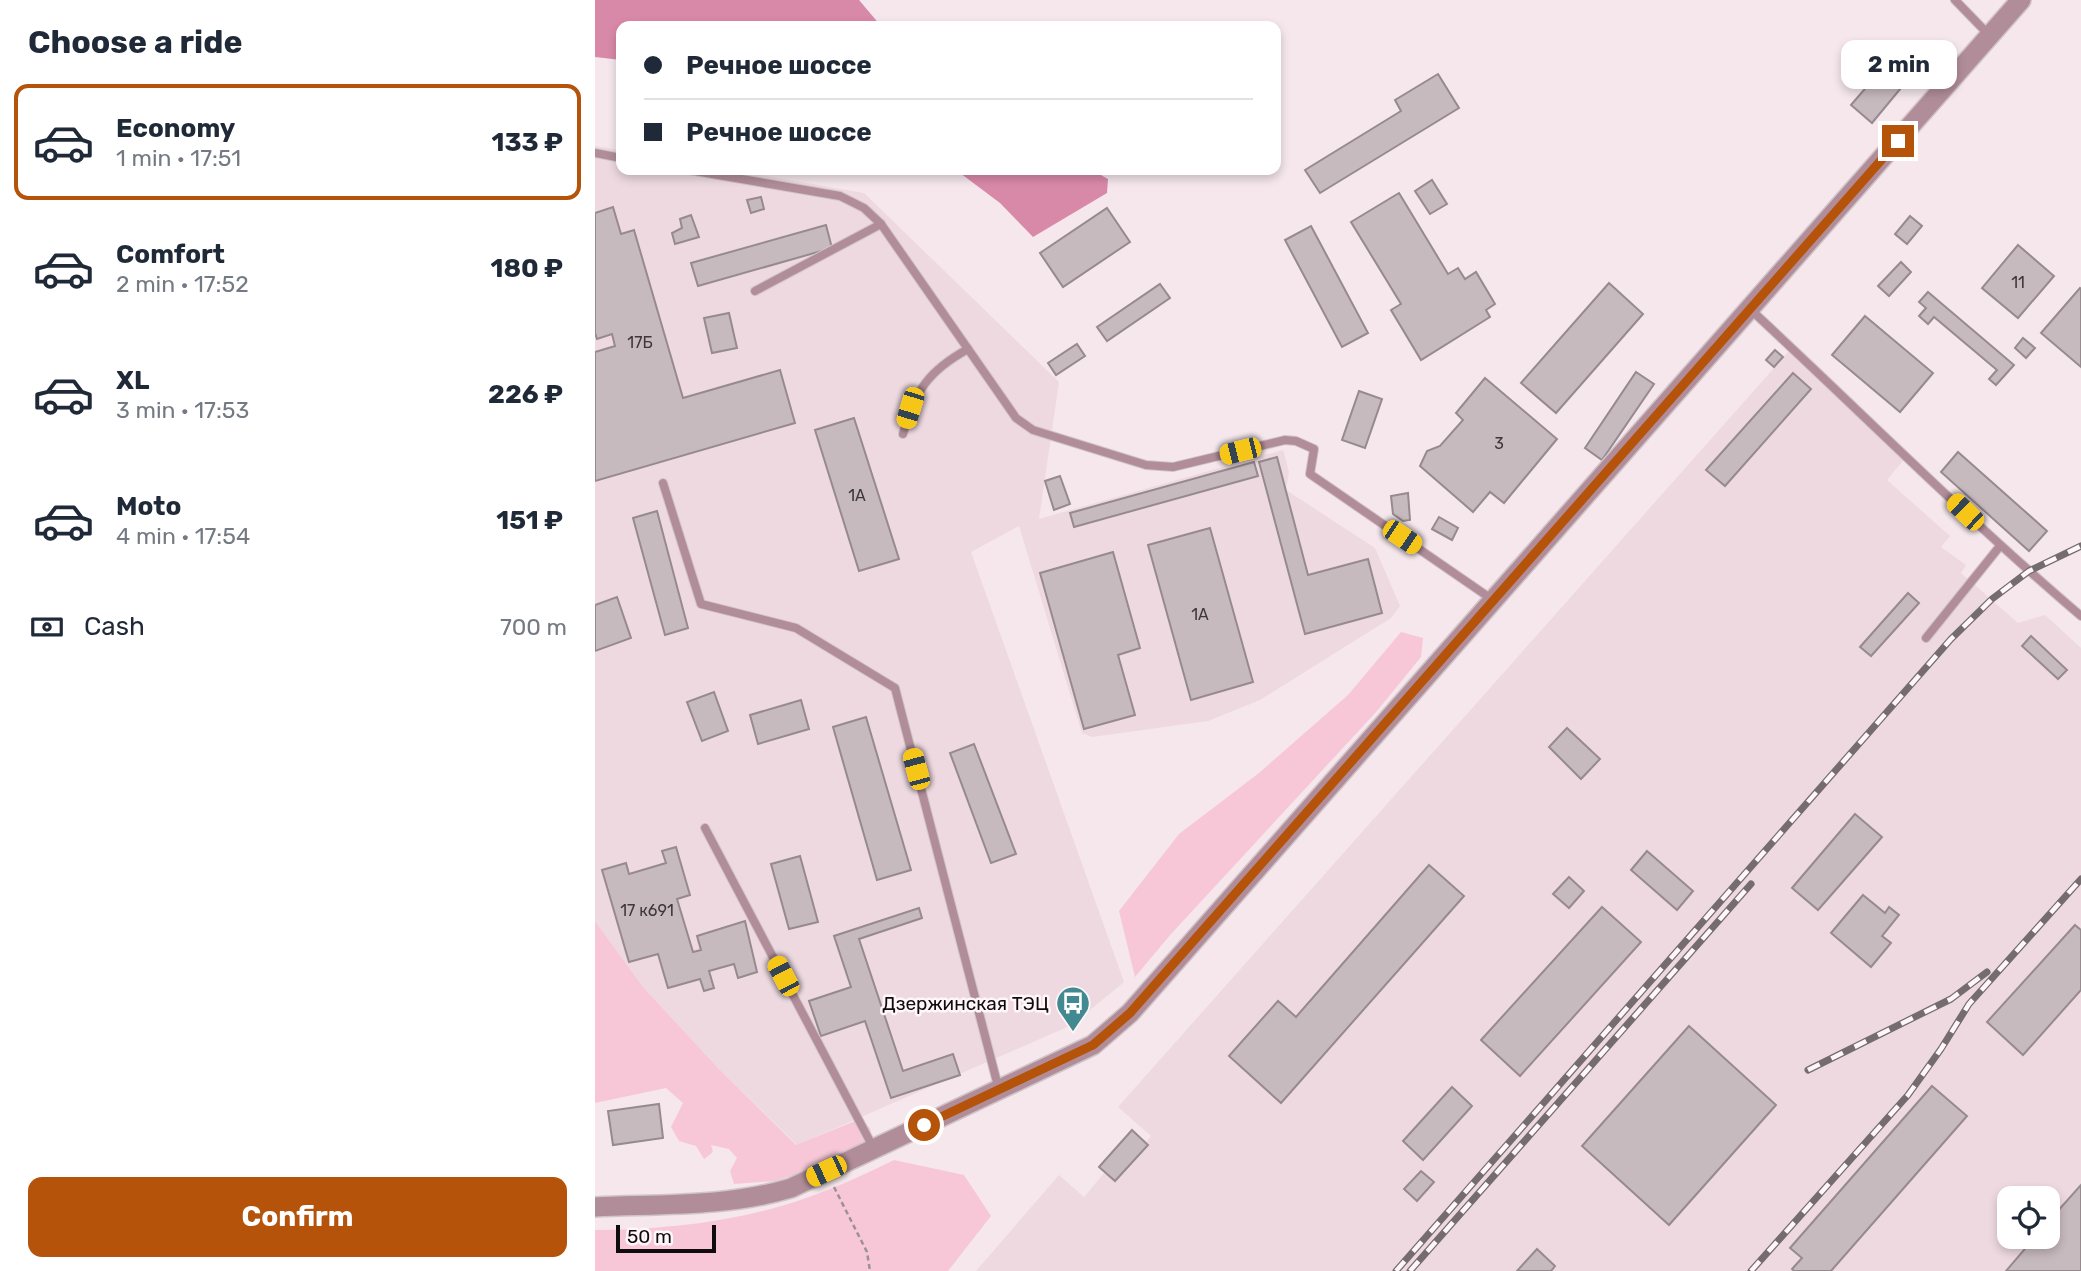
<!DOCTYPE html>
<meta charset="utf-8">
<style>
:root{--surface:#fff;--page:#f6f6f7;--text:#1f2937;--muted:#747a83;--line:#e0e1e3;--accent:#b45309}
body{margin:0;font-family:Rubik,sans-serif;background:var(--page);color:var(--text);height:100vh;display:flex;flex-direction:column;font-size:26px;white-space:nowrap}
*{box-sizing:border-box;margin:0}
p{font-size:23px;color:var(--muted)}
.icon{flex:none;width:38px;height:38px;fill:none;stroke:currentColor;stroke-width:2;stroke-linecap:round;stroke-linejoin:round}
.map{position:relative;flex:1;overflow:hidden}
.details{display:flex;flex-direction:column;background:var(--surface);width:595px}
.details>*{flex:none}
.banner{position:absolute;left:21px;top:21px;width:665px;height:154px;border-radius:14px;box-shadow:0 4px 10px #0003;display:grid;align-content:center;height:154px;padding:0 28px;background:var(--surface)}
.tools{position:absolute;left:1402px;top:1186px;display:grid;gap:14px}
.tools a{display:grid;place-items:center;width:63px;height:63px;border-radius:14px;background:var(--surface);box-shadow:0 4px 10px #0003;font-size:35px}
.scale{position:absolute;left:21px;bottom:18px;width:100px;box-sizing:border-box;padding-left:7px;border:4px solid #100b0d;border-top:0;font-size:19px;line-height:24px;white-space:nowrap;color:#100b0d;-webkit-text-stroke:5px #fef6f9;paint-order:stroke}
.end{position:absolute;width:32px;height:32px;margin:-16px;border:9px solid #b45309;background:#fff;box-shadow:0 0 0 4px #fff}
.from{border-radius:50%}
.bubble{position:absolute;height:49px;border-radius:14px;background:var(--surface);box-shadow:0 4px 10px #0003;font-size:23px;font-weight:700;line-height:49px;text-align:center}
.car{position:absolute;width:21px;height:42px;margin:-21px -10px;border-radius:9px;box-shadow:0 0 5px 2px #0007;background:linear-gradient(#f5c518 24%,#345 0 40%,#f5c518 0 76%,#345 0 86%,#f5c518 0)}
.banner b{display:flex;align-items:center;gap:24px;height:66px;font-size:26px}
.banner b+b{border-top:2px solid var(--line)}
.banner i{width:18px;height:18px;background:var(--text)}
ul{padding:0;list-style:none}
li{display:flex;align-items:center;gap:21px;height:116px;margin:0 14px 10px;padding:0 14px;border:4px solid transparent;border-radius:14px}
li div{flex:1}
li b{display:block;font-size:26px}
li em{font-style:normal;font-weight:700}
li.current{border-color:var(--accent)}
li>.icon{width:63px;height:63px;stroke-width:1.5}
h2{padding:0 28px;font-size:32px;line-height:84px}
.pay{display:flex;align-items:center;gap:18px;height:77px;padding:0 28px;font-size:26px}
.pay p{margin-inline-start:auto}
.action{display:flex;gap:14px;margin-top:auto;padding:14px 28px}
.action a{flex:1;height:80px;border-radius:14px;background:var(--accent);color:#fff;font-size:28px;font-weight:700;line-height:80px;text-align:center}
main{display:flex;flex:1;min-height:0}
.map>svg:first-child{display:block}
.built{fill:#eed9e1;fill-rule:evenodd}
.green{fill:#f7c7d8}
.water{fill:#d989a8}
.building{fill:#c7babe;stroke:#978a8f;stroke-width:2}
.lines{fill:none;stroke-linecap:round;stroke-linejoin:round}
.service-casing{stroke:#d0c4c8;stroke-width:10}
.tertiary-casing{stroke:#d0c4c8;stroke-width:22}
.path{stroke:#9c9195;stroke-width:2.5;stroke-dasharray:5 3.5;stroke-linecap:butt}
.service{stroke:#b18d9a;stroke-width:8}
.tertiary{stroke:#b18d9a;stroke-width:19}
.rail-casing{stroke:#756c6f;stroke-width:7}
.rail{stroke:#fef6f9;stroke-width:4.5;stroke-dasharray:13;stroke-linecap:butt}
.route{stroke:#b45309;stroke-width:9}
.labels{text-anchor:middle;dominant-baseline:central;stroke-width:5;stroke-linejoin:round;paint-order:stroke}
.number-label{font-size:16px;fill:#3e3739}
.poi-label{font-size:19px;fill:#100b0d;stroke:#fef6f9;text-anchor:end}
</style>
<main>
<section class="details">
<h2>Choose a ride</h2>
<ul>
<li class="current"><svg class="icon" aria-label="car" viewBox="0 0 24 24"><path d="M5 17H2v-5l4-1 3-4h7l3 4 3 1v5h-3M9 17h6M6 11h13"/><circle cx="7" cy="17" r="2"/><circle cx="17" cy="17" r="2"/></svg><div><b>Economy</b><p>1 min · 17:51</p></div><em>133 ₽</em></li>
<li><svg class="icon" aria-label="car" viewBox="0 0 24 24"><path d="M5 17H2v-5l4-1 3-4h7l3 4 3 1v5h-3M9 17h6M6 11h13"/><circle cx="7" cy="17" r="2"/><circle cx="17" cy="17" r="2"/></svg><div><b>Comfort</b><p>2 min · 17:52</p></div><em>180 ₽</em></li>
<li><svg class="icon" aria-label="car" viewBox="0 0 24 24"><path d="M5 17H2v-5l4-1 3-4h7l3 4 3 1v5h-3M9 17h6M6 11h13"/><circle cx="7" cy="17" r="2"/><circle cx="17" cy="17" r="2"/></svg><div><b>XL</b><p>3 min · 17:53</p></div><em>226 ₽</em></li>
<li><svg class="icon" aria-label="car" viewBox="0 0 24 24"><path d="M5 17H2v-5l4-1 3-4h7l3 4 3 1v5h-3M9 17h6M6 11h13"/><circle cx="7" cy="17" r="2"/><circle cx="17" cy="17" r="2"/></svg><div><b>Moto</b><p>4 min · 17:54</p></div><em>151 ₽</em></li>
</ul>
<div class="pay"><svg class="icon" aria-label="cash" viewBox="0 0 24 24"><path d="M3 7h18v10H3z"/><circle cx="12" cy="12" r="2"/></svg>Cash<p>700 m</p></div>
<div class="action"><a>Confirm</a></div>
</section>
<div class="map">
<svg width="1486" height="1271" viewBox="0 0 1486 1271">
<rect width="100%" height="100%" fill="#f5e7ec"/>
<g class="built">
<polygon points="0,146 26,150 26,170 136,170 269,193 464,382 444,519 688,450 694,472 691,490 780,548 805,606 796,618 665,700 613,721 497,737 487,733 424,526 376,552 529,982 477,1025 202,1145 123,1068 48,987 0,921"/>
<path d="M 1195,350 L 1312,456 L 1292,480 L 1355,536 L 1346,547 L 1371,565 L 1366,573 L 1423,623 L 1450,615 L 1486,648 L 1486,1271 L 381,1271 L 464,1175 L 489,1197 L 536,1141 L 546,1149 L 556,1136 L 523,1107 ZM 1414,1199 L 1452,1199 L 1452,1237 L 1414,1237 Z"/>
</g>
<g class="green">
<polygon points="806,632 828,638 826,657 782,711 576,934 540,977 524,911 584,834 664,773 753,695"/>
<polygon points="0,921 48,987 123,1068 201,1145 265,1119 275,1128 279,1149 180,1181 139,1184 135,1171 142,1158 134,1149 116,1145 118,1152 109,1159 101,1146 84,1141 76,1127 88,1103 71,1088 0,1103"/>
<path d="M 299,1160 L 369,1175 L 396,1216 L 353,1271 L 0,1271 L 0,1230 C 67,1230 147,1221 211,1198 C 241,1188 270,1174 299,1160 Z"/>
</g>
<g class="water">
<polygon points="0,0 264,0 286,26 26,26 26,60 0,57"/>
<polygon points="361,170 497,170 513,179 512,193 438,237 405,203"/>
</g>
<g class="building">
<polygon points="1305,48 1325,65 1277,123 1256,105"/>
<polygon points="843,74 864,108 725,193 710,170 806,111 800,100"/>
<polygon points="837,180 852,204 835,214 820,191"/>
<polygon points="804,193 853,274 863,268 870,279 881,272 900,304 891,310 895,317 826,360 796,310 806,304 756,222"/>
<polygon points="166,197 169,209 156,213 152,200"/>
<polygon points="18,207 26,234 39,230 88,398 185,370 200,423 0,481 0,352 20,346 17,334 2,339 0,333 0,213"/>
<polygon points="512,208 535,242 468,287 445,253"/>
<polygon points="96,215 104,237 80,244 77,233 87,228 85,219"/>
<polygon points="1315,216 1327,226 1312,244 1300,234"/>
<polygon points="231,225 237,248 103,286 96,263"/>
<polygon points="716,226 773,333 747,347 690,240"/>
<polygon points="1423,245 1459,276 1423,318 1387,288"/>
<polygon points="1306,262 1316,272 1294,296 1283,286"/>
<polygon points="1014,283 1048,314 961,413 926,383"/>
<polygon points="565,284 575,298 512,341 502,327"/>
<polygon points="1485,288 1486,289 1486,367 1446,333"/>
<polygon points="1333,292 1419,365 1401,385 1394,379 1402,370 1339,317 1333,324 1324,316 1331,308 1324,302"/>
<polygon points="134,313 142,348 117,353 109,318"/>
<polygon points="1270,316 1338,373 1305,412 1237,355"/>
<polygon points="1428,338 1440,348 1431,358 1420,348"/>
<polygon points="482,344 490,356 461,375 453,363"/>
<polygon points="1180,350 1188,357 1179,367 1171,360"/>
<polygon points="1041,372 1059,384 1007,460 990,448"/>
<polygon points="1198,373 1216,389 1130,486 1111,470"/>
<polygon points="890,378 962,439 909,503 895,492 878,512 825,466 832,451 845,446 868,420 861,413"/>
<polygon points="764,391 787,399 770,448 747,440"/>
<polygon points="259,418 304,559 264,571 220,430"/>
<polygon points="1363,452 1452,531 1434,551 1346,472"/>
<polygon points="682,457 713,575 773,559 787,613 710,634 664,462"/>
<polygon points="659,462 663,476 479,527 475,513"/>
<polygon points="465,476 475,504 459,510 450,481"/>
<polygon points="813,493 815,520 808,521 798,514 796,496"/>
<polygon points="62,511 93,628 70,635 38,518"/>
<polygon points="844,517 863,528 857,540 837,529"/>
<polygon points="615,528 658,682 596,700 553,545"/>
<polygon points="518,552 545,648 523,655 540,715 489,729 445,573"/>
<polygon points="1313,593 1324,603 1276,656 1265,647"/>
<polygon points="22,597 36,638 0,651 0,605"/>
<polygon points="1436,636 1472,670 1463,679 1427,646"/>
<polygon points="119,692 133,731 107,741 92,702"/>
<polygon points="206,700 214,729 163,744 155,715"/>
<polygon points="271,717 316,870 282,880 238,727"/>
<polygon points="972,728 1005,759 986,779 954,747"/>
<polygon points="379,744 421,854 396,863 355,753"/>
<polygon points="1260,814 1287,837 1223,910 1197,888"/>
<polygon points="81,847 95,895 82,899 98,952 106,950 102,936 150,921 162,972 143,978 139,964 114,971 119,988 109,991 105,979 73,988 63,954 34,962 7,870 31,863 34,874 71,863 67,851"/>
<polygon points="1052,851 1098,891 1082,910 1036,870"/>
<polygon points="205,856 223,922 194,929 176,864"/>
<polygon points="834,865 869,896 686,1103 634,1056 683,1001 701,1017"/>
<polygon points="974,877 989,891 974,908 958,894"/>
<polygon points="1268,895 1290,913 1294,907 1304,915 1287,936 1296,943 1276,967 1236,933"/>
<polygon points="1007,907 1046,942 925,1076 886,1040"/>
<polygon points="324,908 327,918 264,939 308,1071 358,1054 365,1075 296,1098 270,1021 226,1036 214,1001 256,987 239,936"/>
<polygon points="1480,925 1486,930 1486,990 1428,1055 1392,1022"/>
<polygon points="1094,1026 1181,1105 1074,1225 987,1146"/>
<polygon points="1337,1086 1372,1116 1236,1271 1199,1271 1197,1269 1207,1258 1195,1248"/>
<polygon points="857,1087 877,1106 828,1160 808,1141"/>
<polygon points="64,1104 68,1138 18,1145 13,1111"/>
<polygon points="537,1130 553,1145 520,1181 504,1167"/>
<polygon points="826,1171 839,1182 822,1201 809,1189"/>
<polygon points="1486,1185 1486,1271 1411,1271 1440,1237 1452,1237 1452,1223"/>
<polygon points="942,1249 960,1266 956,1271 922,1271"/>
</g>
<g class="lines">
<g class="service-casing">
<g id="service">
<polyline points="1360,0 1395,36"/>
<polyline points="0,153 26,158"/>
<polyline points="94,170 245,196 269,208 286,224 421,418 438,430 551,465 578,467 690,440 701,441 719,449 715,474 898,600"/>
<polyline points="160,291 286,224"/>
<path d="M 1155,309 C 1265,411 1371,518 1486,616"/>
<path d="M 308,434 C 320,391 333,371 373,349"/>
<polyline points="68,483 106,604 201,628 300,688 404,1090"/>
<polyline points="1331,638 1405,546"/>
<polyline points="110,828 279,1149"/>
</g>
</g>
<g class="tertiary-casing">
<path id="tertiary" d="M 0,1207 C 65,1204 133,1207 196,1188 L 498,1045 L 535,1013 L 1426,0"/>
</g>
<polyline class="path" points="239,1187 272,1252 275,1271"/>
<use href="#service" class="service"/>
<use href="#tertiary" class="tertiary"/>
<g class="rail-casing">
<g id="rail">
<polyline points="1213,1070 1356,999 1392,972"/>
<polyline points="801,1271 1356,639 1397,599 1434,571 1486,546"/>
<polyline points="815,1271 1156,884"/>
<polyline points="1156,1271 1313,1095 1346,1049 1374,1004 1486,879"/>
</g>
</g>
<use href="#rail" class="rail"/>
</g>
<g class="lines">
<polyline class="route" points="329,1125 498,1045 535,1013 1303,141"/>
</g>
<defs>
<g id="bus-pin" transform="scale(1.75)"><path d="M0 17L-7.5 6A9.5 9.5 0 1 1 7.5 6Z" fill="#428991" stroke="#fef6f9"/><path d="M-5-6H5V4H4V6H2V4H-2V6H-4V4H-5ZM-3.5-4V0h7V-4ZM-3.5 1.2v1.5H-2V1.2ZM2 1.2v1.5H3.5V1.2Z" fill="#fff"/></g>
</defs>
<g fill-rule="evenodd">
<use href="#bus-pin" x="478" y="1003"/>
</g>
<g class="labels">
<g class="number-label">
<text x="1423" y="282">11</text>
<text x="45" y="342">17Б</text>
<text x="904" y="443">3</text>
<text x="262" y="495">1А</text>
<text x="605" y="614">1А</text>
<text x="52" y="910">17 к691</text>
</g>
<g class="poi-label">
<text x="454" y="1003">Дзержинская ТЭЦ</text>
</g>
</g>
</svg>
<div class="tools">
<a><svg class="icon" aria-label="locate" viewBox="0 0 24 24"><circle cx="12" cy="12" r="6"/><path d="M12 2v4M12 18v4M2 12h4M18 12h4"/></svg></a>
</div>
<div class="scale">50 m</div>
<i class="end from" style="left:329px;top:1125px"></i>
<i class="end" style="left:1303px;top:141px"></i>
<div class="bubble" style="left:1246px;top:40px;width:116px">2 min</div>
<i class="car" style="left:315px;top:408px;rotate:197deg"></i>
<i class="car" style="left:645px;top:451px;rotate:256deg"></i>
<i class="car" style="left:1370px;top:512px;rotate:314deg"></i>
<i class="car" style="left:807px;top:537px;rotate:124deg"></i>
<i class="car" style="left:321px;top:769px;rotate:345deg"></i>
<i class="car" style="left:188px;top:976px;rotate:332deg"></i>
<i class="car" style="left:231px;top:1171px;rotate:245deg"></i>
<div class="banner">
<b><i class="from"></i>Речное шоссе</b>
<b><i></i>Речное шоссе</b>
</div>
</div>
</main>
